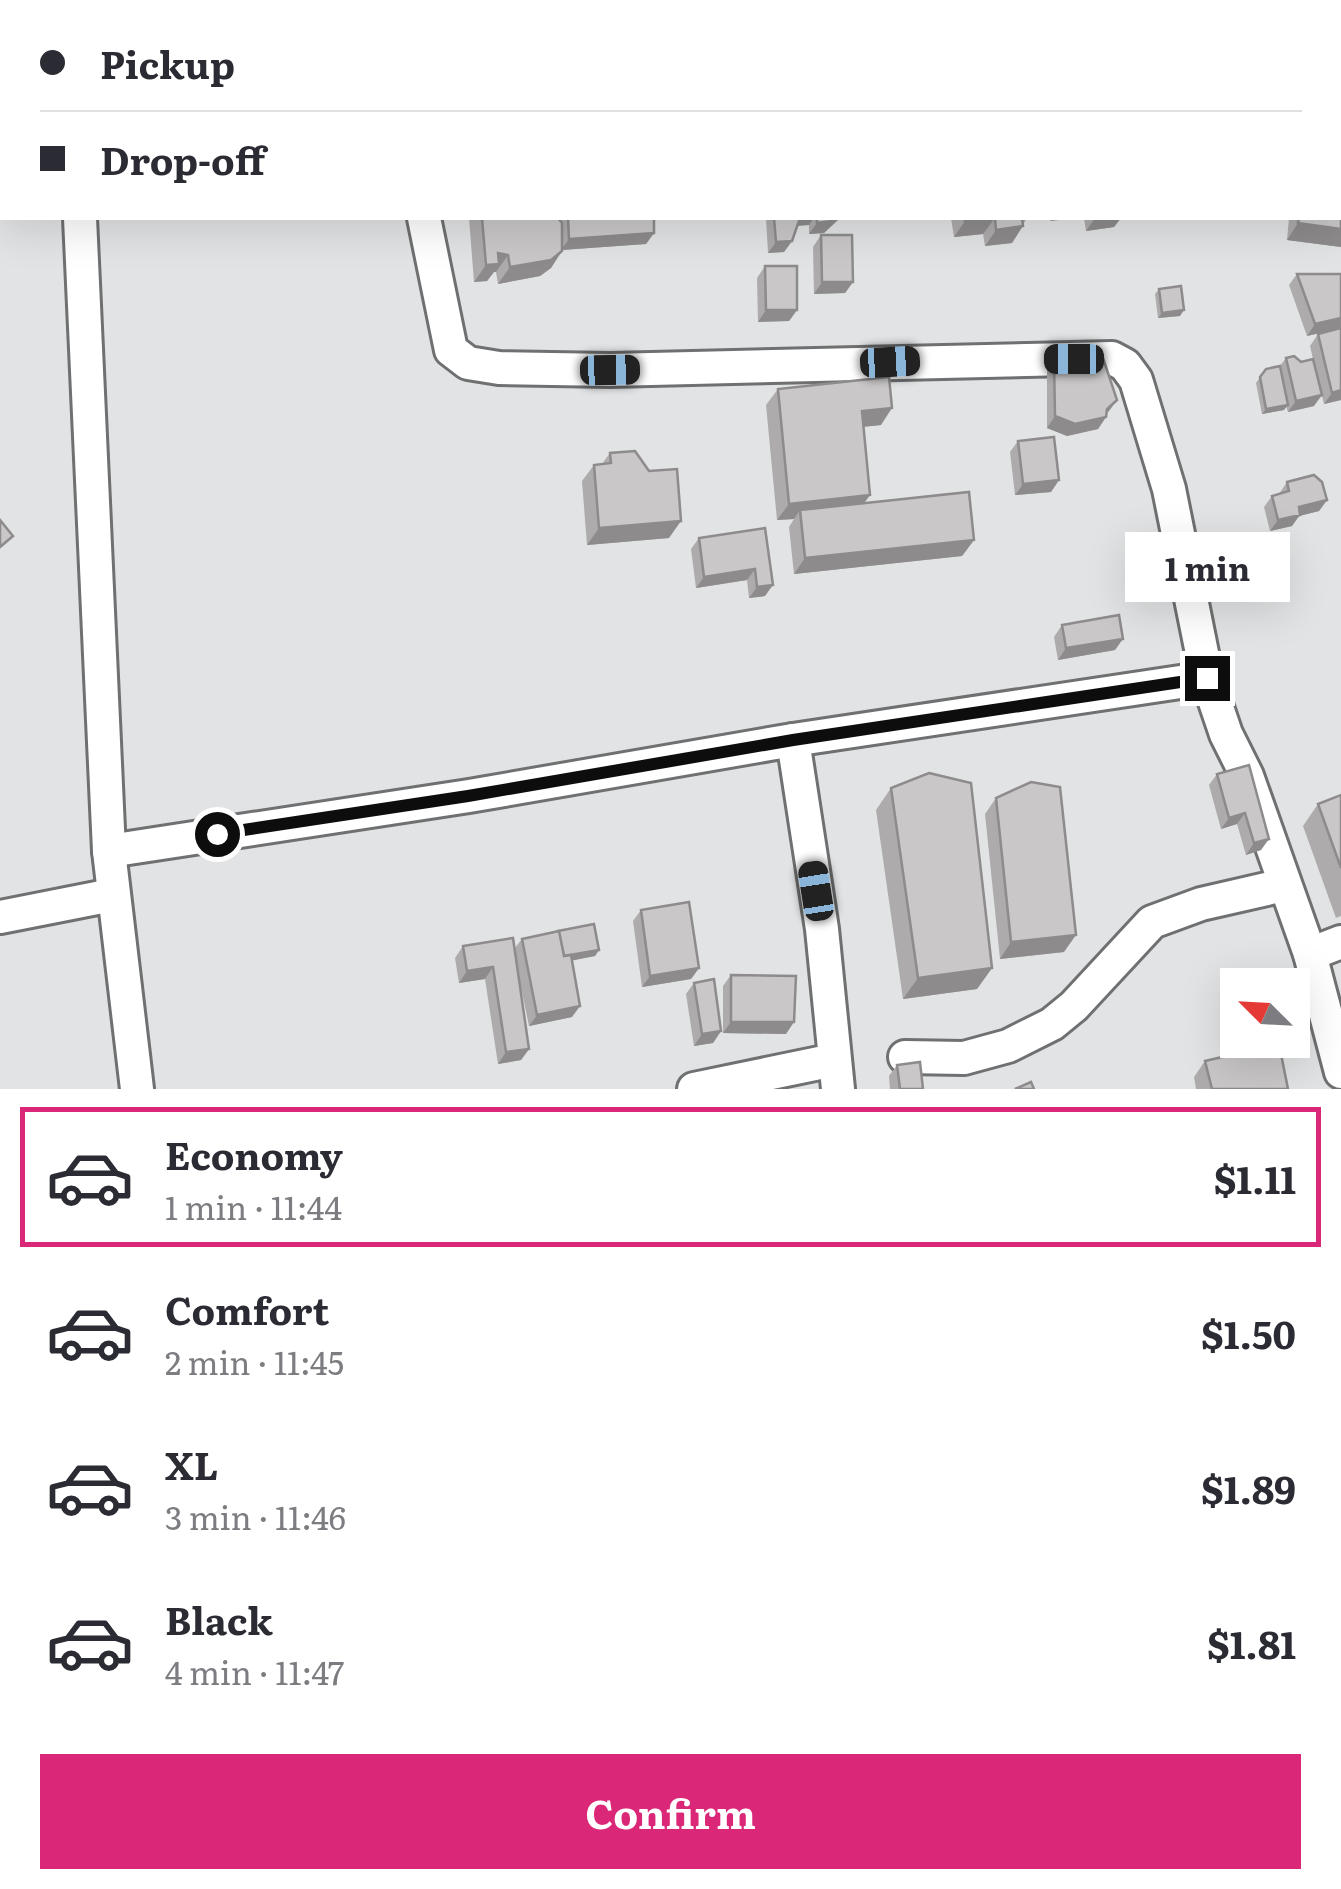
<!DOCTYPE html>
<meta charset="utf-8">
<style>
:root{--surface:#fff;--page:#f2f2f3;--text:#2b2b33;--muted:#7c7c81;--line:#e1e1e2;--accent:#db2777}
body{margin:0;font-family:Literata,serif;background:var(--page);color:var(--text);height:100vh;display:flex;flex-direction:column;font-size:38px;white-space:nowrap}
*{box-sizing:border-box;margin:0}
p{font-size:32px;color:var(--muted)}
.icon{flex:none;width:55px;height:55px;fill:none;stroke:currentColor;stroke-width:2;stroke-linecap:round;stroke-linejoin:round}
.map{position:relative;height:1089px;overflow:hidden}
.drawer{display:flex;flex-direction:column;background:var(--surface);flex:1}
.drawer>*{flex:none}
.guide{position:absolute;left:0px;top:0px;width:1342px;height:220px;box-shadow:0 10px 40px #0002;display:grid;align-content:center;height:220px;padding:0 40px;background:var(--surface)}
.needle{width:65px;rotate:294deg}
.fabs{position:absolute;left:1220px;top:968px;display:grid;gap:20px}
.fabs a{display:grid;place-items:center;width:90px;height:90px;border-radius:0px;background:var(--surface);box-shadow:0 10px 40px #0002;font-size:50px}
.end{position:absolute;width:45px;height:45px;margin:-22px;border:12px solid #0d0d0e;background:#fff;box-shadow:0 0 0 5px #fff}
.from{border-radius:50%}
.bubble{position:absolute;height:70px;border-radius:0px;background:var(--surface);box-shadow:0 10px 40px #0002;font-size:32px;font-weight:700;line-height:70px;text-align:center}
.car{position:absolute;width:30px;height:60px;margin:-30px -15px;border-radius:12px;box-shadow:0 0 8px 2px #0007;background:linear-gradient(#222 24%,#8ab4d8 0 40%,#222 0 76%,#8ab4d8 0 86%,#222 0)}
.guide b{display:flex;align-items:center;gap:35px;height:95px;font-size:38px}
.guide b+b{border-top:2px solid var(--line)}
.guide i{width:25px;height:25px;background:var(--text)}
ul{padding:18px 0 0;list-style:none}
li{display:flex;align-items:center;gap:30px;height:140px;margin:0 20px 15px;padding:0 20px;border:5px solid transparent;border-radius:0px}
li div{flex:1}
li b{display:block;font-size:38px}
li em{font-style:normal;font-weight:700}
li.selected{border-color:var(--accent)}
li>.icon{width:90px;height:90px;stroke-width:1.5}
.primary-button{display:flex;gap:20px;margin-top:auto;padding:20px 40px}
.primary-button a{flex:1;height:115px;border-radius:0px;background:var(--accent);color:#fff;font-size:40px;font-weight:700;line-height:115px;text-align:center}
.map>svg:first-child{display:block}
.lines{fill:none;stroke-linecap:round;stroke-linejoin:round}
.minor-casing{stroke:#6f7071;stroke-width:38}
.minor{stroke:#fff;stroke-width:32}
.wall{fill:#adabab}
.shaded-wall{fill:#8d8b8b}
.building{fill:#c9c7c7;stroke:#8d8b8b;stroke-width:2.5}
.route{stroke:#0d0d0e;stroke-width:12}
</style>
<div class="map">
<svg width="1341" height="1089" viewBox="0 0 1341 1089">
<rect width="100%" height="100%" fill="#e2e3e4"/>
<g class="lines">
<g class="minor-casing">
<g id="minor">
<polyline points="63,0 63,2"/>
<polyline points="1104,2 1149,0"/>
<polyline points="80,218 109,851 137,1089"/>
<polyline points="424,218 451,350 468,363 499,368 610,370 1112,358 1125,365 1136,380 1169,489 1207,678 1226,734 1247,776 1310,954 1341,1072"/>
<polyline points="793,740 822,929 838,1089"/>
<polyline points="109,851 469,796 793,740 1207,678"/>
<polyline points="0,917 112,895"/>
<polyline points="1310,954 1341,942"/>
<polyline points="905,1057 964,1058 1008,1046 1052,1024 1074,1006 1152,922 1201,904 1284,885"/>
<polyline points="694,1089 834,1060"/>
</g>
</g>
<use href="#minor" class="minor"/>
</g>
<g class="wall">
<polygon points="1341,161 1341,247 1287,240 1289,218 1340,218"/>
<polygon points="469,218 558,218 559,220 559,218 654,218 654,233 646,244 562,250 551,268 540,276 498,284 496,272 494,272 487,281 474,282"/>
<polygon points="766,218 840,218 824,233 809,234 809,225 797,226 792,241 784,252 768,253"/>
<polygon points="951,218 1027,218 1012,243 985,246 983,234 954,237"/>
<polygon points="1084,218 1121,218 1114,227 1086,231"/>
<polygon points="821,235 853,282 845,293 814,294 813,247"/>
<polygon points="765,266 797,310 789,321 758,322 757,278"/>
<polygon points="1297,274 1341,328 1307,336 1289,285"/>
<polygon points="1159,289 1180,316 1158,318 1155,294"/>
<polygon points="1318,334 1341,400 1324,404 1317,376 1314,406 1288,412 1286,406 1284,410 1262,414 1256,383 1266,369 1280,366 1286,358 1301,362 1313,359 1310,346"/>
<polygon points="1054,359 1117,400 1106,414 1106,417 1098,429 1067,436 1047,428 1047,370"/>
<polygon points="778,389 881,425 863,427 864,504 974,540 962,556 794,574 789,527 794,519 777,520 766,405"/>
<polygon points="1018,441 1059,480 1051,492 1015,495 1010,452"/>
<polygon points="610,453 649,471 669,538 587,545 582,481 594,465 602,464"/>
<polygon points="1287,482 1327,500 1319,511 1299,516 1292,526 1270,531 1264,507 1272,496 1279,494"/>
<polygon points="765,528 765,596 749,598 747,580 696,588 691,549 699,538"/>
<polygon points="1062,625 1115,650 1058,660 1054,637"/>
<polygon points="1249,765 1261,850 1246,855 1237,824 1221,829 1209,785 1217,774"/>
<polygon points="891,788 992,968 977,989 903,999 876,810"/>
<polygon points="1341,795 1341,916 1336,918 1303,826 1318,804"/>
<polygon points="996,798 1064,952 1000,959 985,814"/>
<polygon points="641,910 699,968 691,979 642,987 633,921"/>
<polygon points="522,939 599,950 595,956 572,960 572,1017 529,1026 516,963 529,1049 521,1060 498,1064 485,979 459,983 455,958 463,946 514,949"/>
<polygon points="731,975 786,1034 723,1033 723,986"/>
<polygon points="694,983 721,1031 713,1043 694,1046 686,994"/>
<polygon points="1205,1061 1288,1089 1196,1089 1194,1077"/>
<polygon points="897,1065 923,1089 890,1089 889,1076"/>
</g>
<g class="shaded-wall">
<polygon points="799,218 814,218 809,225 793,226"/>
<polygon points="836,218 840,218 824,233 809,234 817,223"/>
<polygon points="995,218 983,234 954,237 965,221"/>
<polygon points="1053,218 1078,218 1050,221"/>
<polygon points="1095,218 1121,218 1114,227 1086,231"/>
<polygon points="1298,223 1341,229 1341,247 1287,240"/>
<polygon points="1023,226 1012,243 985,246 996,230"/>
<polygon points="654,233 646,244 561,250 569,239"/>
<polygon points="792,241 784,252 768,253 776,242"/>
<polygon points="562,251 551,268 540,276 498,284 510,267"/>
<polygon points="498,253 508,255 496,272 494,272 487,281 474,282 486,265"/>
<polygon points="822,282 853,282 845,293 814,294"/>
<polygon points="766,310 797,310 789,321 758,322"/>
<polygon points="1184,310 1180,316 1158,318 1162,313"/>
<polygon points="1341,318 1341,328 1307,336 1315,324"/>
<polygon points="1341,390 1341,400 1324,404 1332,393"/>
<polygon points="1322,395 1314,406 1288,412 1296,401"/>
<polygon points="1117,400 1109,411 1101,418 1106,417 1098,429 1067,436 1047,428 1055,416 1107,409"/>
<polygon points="1288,405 1284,410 1262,414 1266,409"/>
<polygon points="892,408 881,425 850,428 862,411"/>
<polygon points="1059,480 1051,492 1015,495 1023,484"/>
<polygon points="870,495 858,512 800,510 794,519 777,520 789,504"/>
<polygon points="1327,500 1319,511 1299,516 1292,526 1270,531 1278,520 1299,507"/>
<polygon points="681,521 669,538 587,545 599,528"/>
<polygon points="974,540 962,556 794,574 805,558"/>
<polygon points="755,569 747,580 696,588 704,577"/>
<polygon points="773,585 765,596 749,598 757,587"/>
<polygon points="1123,639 1115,650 1058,660 1066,648"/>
<polygon points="1245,813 1237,824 1221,829 1229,818"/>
<polygon points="1269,839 1261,850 1246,855 1254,843"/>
<polygon points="1076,935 1064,952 1000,959 1011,942"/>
<polygon points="599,950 595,956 560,963 564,957"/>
<polygon points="493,967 485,979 459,983 467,971"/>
<polygon points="699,968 691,979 642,987 650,976"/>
<polygon points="992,968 977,989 903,999 918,978"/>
<polygon points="580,1006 572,1017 529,1026 537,1015"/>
<polygon points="731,1022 794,1022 786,1034 723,1033"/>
<polygon points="721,1031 713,1043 694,1046 702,1034"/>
<polygon points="529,1049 521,1060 498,1064 506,1052"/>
</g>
<g class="building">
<polygon points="1141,0 1177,0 1251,2 1141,2"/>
<polygon points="1340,161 1341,229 1298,223 1299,218 1340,218"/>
<polygon points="482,218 558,218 562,223 562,251 551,260 510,267 508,255 498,253 499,264 486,265"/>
<polygon points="568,218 654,218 654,233 569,239"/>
<polygon points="774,218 800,218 792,241 776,242"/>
<polygon points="817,218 836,218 832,221 817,223"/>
<polygon points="965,218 991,218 965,221"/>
<polygon points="995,218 1022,218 1023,226 996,230"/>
<polygon points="821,235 852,235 853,282 822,282"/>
<polygon points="765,266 797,266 797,310 766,310"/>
<polygon points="1297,274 1341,274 1341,318 1315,324"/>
<polygon points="1181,286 1184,310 1162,313 1159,289"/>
<polygon points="1341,328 1341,390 1332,393 1318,334"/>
<polygon points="1294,356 1301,362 1313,359 1322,395 1296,401 1286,358"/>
<polygon points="1103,358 1117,400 1107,409 1106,417 1075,424 1055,416 1054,359"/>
<polygon points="1280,366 1288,405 1266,409 1260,377 1266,369"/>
<polygon points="889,377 892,408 862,411 870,495 789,504 778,389"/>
<polygon points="1054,437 1059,480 1023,484 1018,441"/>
<polygon points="635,451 649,471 677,469 681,521 599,528 594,465 611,463 610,453"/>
<polygon points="1314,475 1322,482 1327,500 1299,507 1300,515 1278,520 1272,496 1289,491 1287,482"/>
<polygon points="969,492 974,540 805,558 800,510"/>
<polygon points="0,520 13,536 0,547"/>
<polygon points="765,528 773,585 757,587 755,569 704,577 699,538"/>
<polygon points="1119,615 1123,639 1066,648 1062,625"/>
<polygon points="1249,765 1269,839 1254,843 1245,813 1229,818 1217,774"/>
<polygon points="929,773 971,783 992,968 918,978 891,788"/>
<polygon points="1031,782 1060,787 1076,935 1011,942 996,798"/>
<polygon points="1341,795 1341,868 1318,804"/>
<polygon points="689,902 699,968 650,976 641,910"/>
<polygon points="594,924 599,950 564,956 558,931"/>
<polygon points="559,931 564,956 571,955 580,1006 537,1015 522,939"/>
<polygon points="513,938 529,1049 506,1052 493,967 467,971 463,946"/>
<polygon points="731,975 796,976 794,1022 731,1022"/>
<polygon points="714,979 721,1031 702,1034 694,983"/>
<polygon points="1279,1044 1288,1089 1212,1089 1205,1061"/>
<polygon points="920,1062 923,1089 900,1089 897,1065"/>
<polygon points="1031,1082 1034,1089 1015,1089"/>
</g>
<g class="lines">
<polyline class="route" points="217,834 468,796 793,740 1207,678"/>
</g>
</svg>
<div class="fabs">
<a><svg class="needle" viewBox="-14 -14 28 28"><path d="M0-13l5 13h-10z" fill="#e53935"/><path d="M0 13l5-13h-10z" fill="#7c7c81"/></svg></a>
</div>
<i class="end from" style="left:217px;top:834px"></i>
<i class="end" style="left:1207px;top:678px"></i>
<div class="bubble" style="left:1125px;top:532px;width:165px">1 min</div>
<i class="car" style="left:1074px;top:359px;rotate:270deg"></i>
<i class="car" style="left:890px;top:362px;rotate:87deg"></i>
<i class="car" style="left:610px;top:370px;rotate:89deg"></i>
<i class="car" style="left:816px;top:891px;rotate:351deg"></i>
<div class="guide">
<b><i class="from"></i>Pickup</b>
<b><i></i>Drop-off</b>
</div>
</div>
<section class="drawer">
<ul>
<li class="selected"><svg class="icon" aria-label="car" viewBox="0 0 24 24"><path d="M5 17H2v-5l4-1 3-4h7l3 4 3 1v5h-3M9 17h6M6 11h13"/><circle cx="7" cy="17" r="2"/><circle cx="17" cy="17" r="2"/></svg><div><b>Economy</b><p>1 min · 11:44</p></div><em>$1.11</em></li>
<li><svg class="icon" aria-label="car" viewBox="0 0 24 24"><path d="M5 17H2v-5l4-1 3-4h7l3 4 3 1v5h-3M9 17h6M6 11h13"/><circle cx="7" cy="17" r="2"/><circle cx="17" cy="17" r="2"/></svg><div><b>Comfort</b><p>2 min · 11:45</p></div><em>$1.50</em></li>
<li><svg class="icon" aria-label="car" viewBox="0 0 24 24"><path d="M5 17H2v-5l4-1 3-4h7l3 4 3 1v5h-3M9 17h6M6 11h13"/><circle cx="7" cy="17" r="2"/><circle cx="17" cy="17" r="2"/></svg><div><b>XL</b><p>3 min · 11:46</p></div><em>$1.89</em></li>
<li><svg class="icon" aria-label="car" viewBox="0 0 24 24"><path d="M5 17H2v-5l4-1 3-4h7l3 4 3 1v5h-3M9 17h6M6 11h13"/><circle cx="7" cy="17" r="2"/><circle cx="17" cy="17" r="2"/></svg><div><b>Black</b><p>4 min · 11:47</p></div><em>$1.81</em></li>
</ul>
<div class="primary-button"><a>Confirm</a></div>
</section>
